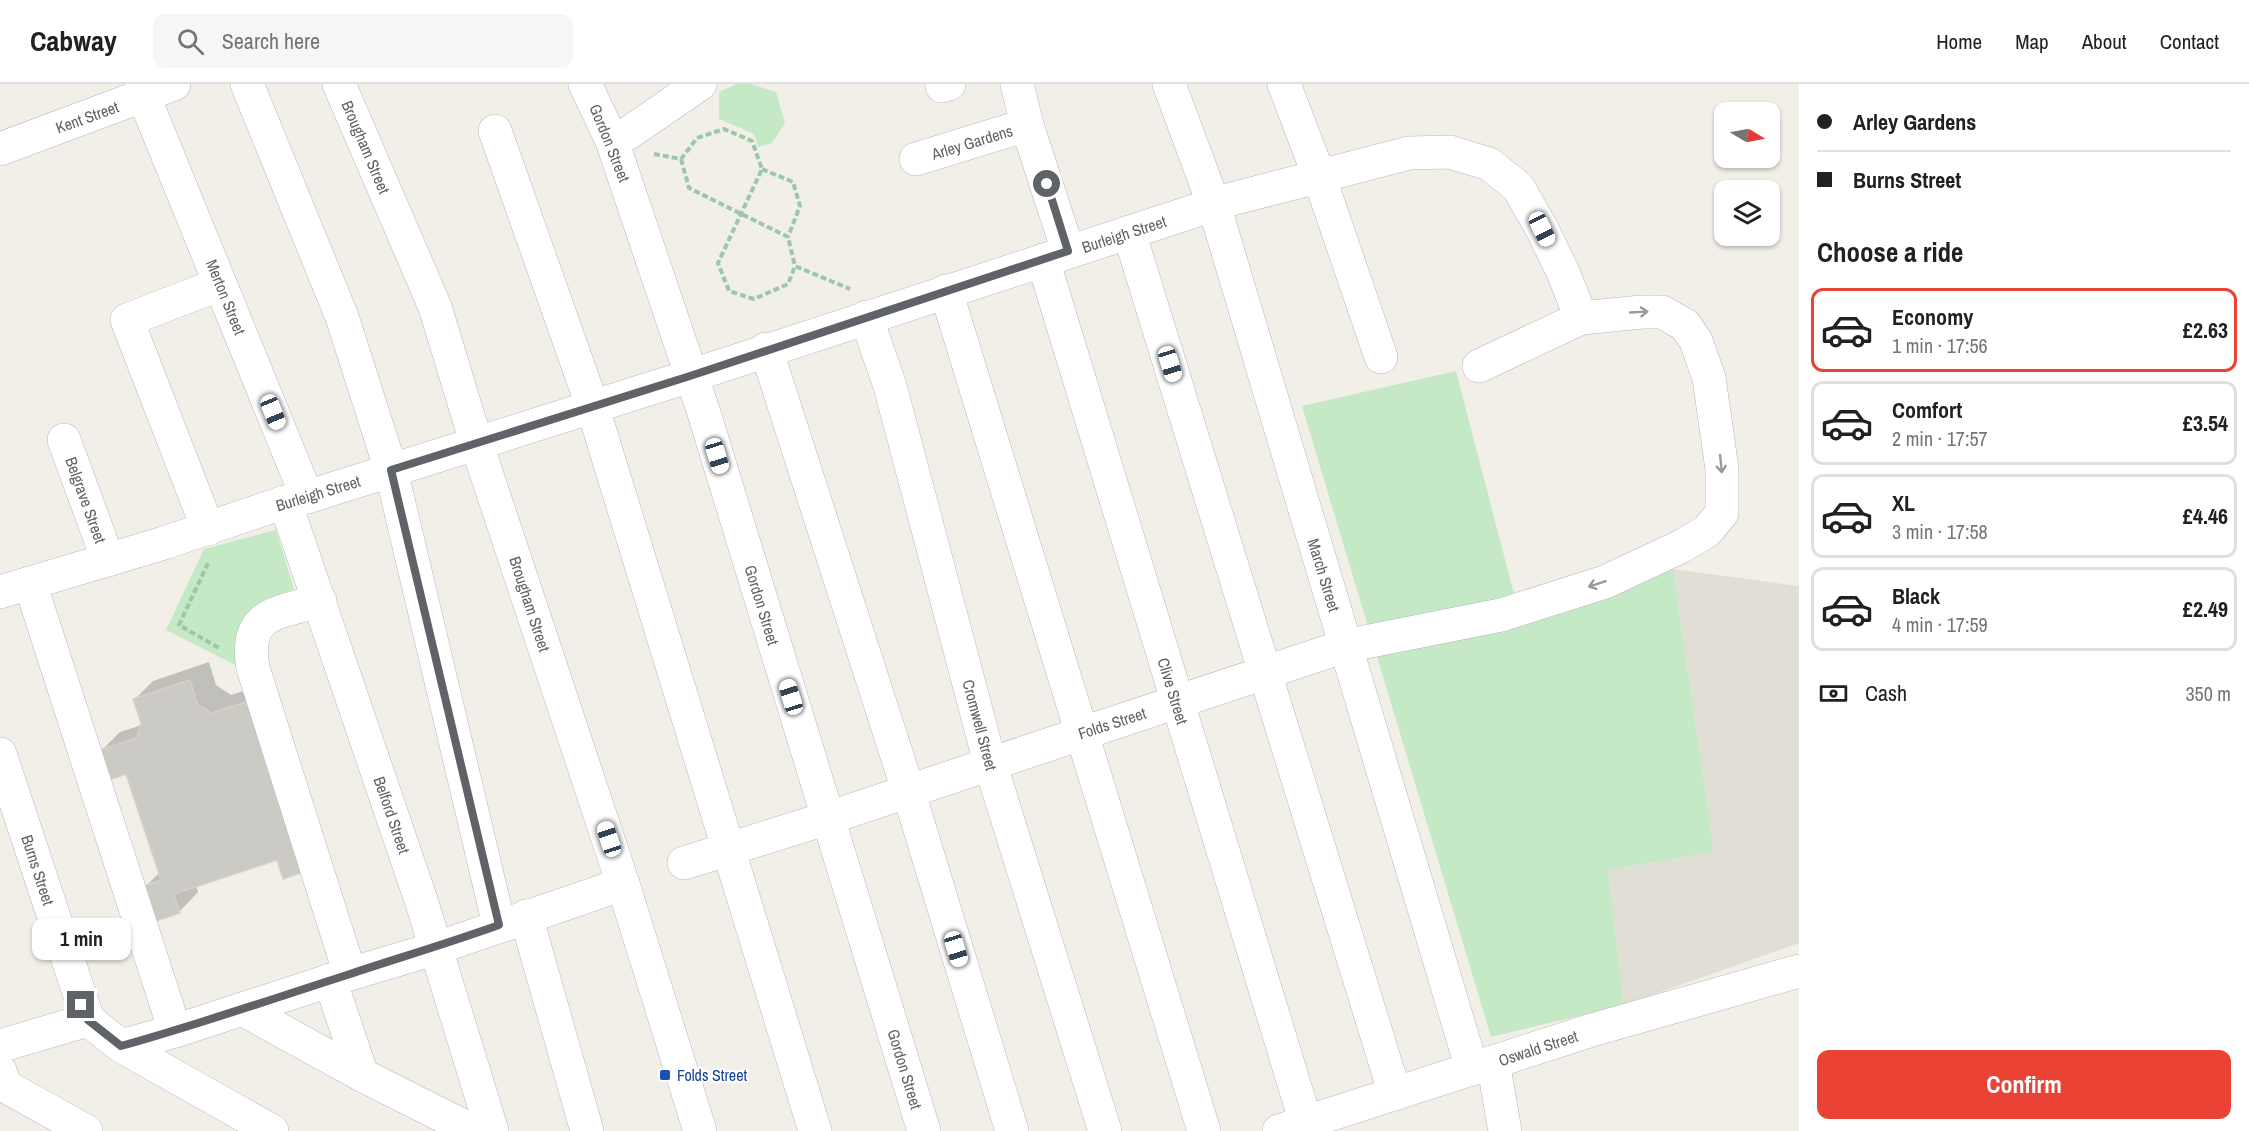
<!DOCTYPE html>
<meta charset="utf-8">
<style>
:root{--surface:#fff;--page:#f6f6f6;--text:#202124;--muted:#757577;--line:#e0e0e0;--accent:#ea4335}
body{margin:0;font-family:"Archivo Narrow",sans-serif;background:var(--page);color:var(--text);height:100vh;display:flex;flex-direction:column;font-size:22px;white-space:nowrap}
*{box-sizing:border-box;margin:0}
p{font-size:20px;color:var(--muted)}
.icon{flex:none;width:33px;height:33px;fill:none;stroke:currentColor;stroke-width:2;stroke-linecap:round;stroke-linejoin:round}
.map{position:relative;flex:1;overflow:hidden}
.drawer{display:flex;flex-direction:column;background:var(--surface);width:450px}
.drawer>*{flex:none}
.guide{display:grid;align-content:center;height:132px;padding:0 18px;background:var(--surface)}
.needle{width:39px;rotate:100deg}
.controls{position:absolute;left:1714px;top:18px;display:grid;gap:12px}
.controls a{display:grid;place-items:center;width:66px;height:66px;border-radius:12px;background:var(--surface);box-shadow:0 2px 4px #0004;font-size:30px}
.end{position:absolute;width:27px;height:27px;margin:-14px;border:8px solid #5f6368;background:#fff;box-shadow:0 0 0 3px #fff}
.from{border-radius:50%}
.bubble{position:absolute;height:42px;border-radius:12px;background:var(--surface);box-shadow:0 2px 4px #0004;font-size:20px;font-weight:800;line-height:42px;text-align:center}
.car{position:absolute;width:18px;height:36px;margin:-18px -9px;border-radius:8px;box-shadow:0 0 4px 2px #0007;background:linear-gradient(#fff 24%,#345 0 40%,#fff 0 76%,#345 0 86%,#fff 0)}
.guide b{display:flex;align-items:center;gap:21px;height:57px;font-size:22px}
.guide b+b{border-top:2px solid var(--line)}
.guide i{width:15px;height:15px;background:var(--text)}
ul{padding:0;list-style:none}
li{display:flex;align-items:center;gap:18px;height:84px;margin:0 12px 9px;padding:0 6px;border:3px solid var(--line);border-radius:12px}
li div{flex:1}
li b{display:block;font-size:22px}
li em{font-style:normal;font-weight:800}
li.active{border-color:var(--accent)}
li>.icon{width:54px;height:54px;stroke-width:1.5}
h2{padding:0 18px;font-size:27px;line-height:72px}
.pay{display:flex;align-items:center;gap:15px;height:66px;padding:0 18px;font-size:22px}
.pay p{margin-inline-start:auto}
.button{display:flex;gap:12px;margin-top:auto;padding:12px 18px}
.button a{flex:1;height:69px;border-radius:12px;background:var(--accent);color:#fff;font-size:24px;font-weight:800;line-height:69px;text-align:center}
header{display:flex;align-items:center;gap:36px;box-sizing:border-box;height:84px;padding:0 30px;background:var(--surface);border-bottom:2px solid var(--line)}
header strong{font-size:28px}
nav{display:flex;gap:33px;margin-inline-start:auto;font-size:21px}
.search{width:420px;height:54px;background:var(--page);display:flex;align-items:center;gap:15px;box-sizing:border-box;padding:0 21px;border-radius:12px;color:var(--muted);font-size:22px}
main{display:flex;flex:1;min-height:0}
.map>svg:first-child{display:block}
.education{fill:#e1ded6}
.green{fill:#c5e8c5}
.shadow{fill:#0003}
.building{fill:#cccac5;stroke:#d6d1c6;stroke-width:1.5}
.lines{fill:none;stroke-linecap:round;stroke-linejoin:round}
.minor-casing{stroke:#b5b8bc;stroke-width:34}
.path{stroke:#9cc7a9;stroke-width:4;stroke-dasharray:6 3;stroke-linecap:butt}
.minor{stroke:#fff;stroke-width:33}
.oneway{stroke:#979a9d}
.route{stroke:#5f6368;stroke-width:8}
.transit-dot{fill:#1a4fb4;stroke:#fff;stroke-width:2}
.labels{text-anchor:middle;dominant-baseline:central;stroke-width:4.5;stroke-linejoin:round;paint-order:stroke}
.street-label{font-size:16px;fill:#5f6368;stroke:#fff}
.transit-label{font-size:16px;fill:#164399;stroke:#fff;text-anchor:start}
</style>
<header>
<strong>Cabway</strong>
<div class="search"><svg class="icon" aria-label="search" viewBox="0 0 24 24"><circle cx="10" cy="10" r="6"/><path d="M15 15l6 6"/></svg>Search here</div>
<nav><a>Home</a><a>Map</a><a>About</a><a>Contact</a></nav>
</header>
<main>
<div class="map">
<svg width="1799" height="1047" viewBox="0 0 1799 1047">
<rect width="100%" height="100%" fill="#f1efe8"/>
<polygon class="education" points="1673,485 1799,502 1799,859 1624,921 1608,786 1714,768"/>
<g class="green">
<polygon points="737,0 751,0 776,8 785,39 772,59 758,63 754,50 719,35 719,8"/>
<polygon points="1456,287 1521,537 1673,485 1714,768 1608,786 1624,921 1491,953 1302,322"/>
<path d="M 276,446 L 294,505 C 252,520 228,536 241,584 L 166,546 L 204,465 Z"/>
</g>
<polygon class="shadow" points="209,578 216,601 231,611 268,599 278,774 196,801 198,808 179,828 146,802 160,788 127,688 101,667 120,648 142,641 134,616 153,597"/>
<polygon class="building" points="190,596 197,620 211,629 249,617 306,787 283,795 277,776 174,810 180,829 156,837 144,802 161,796 126,690 109,696 99,666 137,654 141,639 133,615"/>
<g class="lines">
<g class="minor-casing">
<g id="minor">
<polyline points="247,0 342,233 391,386 499,841"/>
<polyline points="339,0 435,223 476,358 623,800 700,1047"/>
<polyline points="585,0 612,57 704,329 924,1047"/>
<polyline points="1017,0 1027,41 1068,167"/>
<polyline points="1169,0 1214,121 1472,985"/>
<polyline points="1284,0 1319,92 1381,273"/>
<polyline points="942,2 949,0"/>
<polyline points="144,13 307,413"/>
<polyline points="495,47 592,321 815,1047"/>
<polyline points="612,57 627,50 700,0"/>
<polyline points="0,65 174,0"/>
<polyline points="916,75 1027,41"/>
<polyline points="1129,148 1395,1010"/>
<polyline points="1043,176 1306,1039"/>
<polyline points="946,207 1204,1047"/>
<polyline points="866,233 890,302 990,679 1105,1047"/>
<polyline points="766,265 908,706 1012,1047"/>
<polyline points="64,356 108,476"/>
<polyline points="285,418 421,816 492,1047"/>
<polyline points="208,445 127,236 220,200"/>
<polyline points="30,499 175,947"/>
<polyline points="0,508 164,459 285,418 307,413 690,292 1228,116 1409,69 1450,68 1489,80 1518,103 1542,145 1563,188 1581,234"/>
<path d="M 320,517 C 278,529 243,528 253,584 L 350,890"/>
<polyline points="0,670 88,936 121,962 272,1047"/>
<polyline points="684,779 828,734 1345,562 1501,531 1605,498 1682,462 1707,447 1722,429 1722,385 1709,294 1696,257 1685,241 1662,228 1642,228 1581,234 1479,282"/>
<polyline points="526,832 587,1047"/>
<polyline points="330,896 362,991"/>
<polyline points="242,925 362,991 473,1047"/>
<polyline points="0,962 88,936"/>
<polyline points="121,962 175,947 350,890 437,864 623,800"/>
<polyline points="1493,978 1505,1047"/>
<polyline points="0,987 5,1002 86,1047"/>
<polyline points="1279,1047 1592,946 1799,887"/>
</g>
</g>
<g class="path">
<polyline points="654,70 681,75 697,54 724,45 752,57 762,85 718,179 729,207 754,215 788,200 795,182 850,205"/>
<polyline points="681,75 689,104 788,153 795,182"/>
<polyline points="762,85 793,98 800,122 788,153"/>
<polyline points="208,479 179,541 219,564"/>
</g>
<use href="#minor" class="minor"/>
</g>
<defs><path id="oneway-shaft" d="M-6 0H5M1.5-3L5.5 0L1.5 3" fill="none" stroke-width="1.6" stroke-linecap="round" stroke-linejoin="round" transform="scale(1.5)"/></defs>
<g class="oneway">
<use href="#oneway-shaft" transform="translate(1639 228) rotate(-3)"/>
<use href="#oneway-shaft" transform="translate(1721 380) rotate(84)"/>
<use href="#oneway-shaft" transform="translate(1597 500) rotate(162)"/>
</g>
<g class="lines">
<path class="route" d="M 81,921 L 88,936 L 121,962 C 197,941 272,915 347,891 C 398,874 449,859 499,841 L 391,386 L 690,292 L 1068,167 L 1047,100"/>
</g>
<rect class="transit-dot" x="659" y="985" width="12" height="12" rx="3"/>
<g class="labels">
<g class="street-label">
<text transform="translate(87 33) rotate(-20)">Kent Street</text>
<text transform="translate(972 58) rotate(-17)">Arley Gardens</text>
<text transform="translate(610 59) rotate(68)">Gordon Street</text>
<text transform="translate(366 63) rotate(67)">Brougham Street</text>
<text transform="translate(1124 150) rotate(-18)">Burleigh Street</text>
<text transform="translate(226 213) rotate(68)">Merton Street</text>
<text transform="translate(318 409) rotate(-17)">Burleigh Street</text>
<text transform="translate(86 416) rotate(70)">Belgrave Street</text>
<text transform="translate(1324 491) rotate(73)">March Street</text>
<text transform="translate(530 520) rotate(72)">Brougham Street</text>
<text transform="translate(762 521) rotate(73)">Gordon Street</text>
<text transform="translate(1173 607) rotate(73)">Clive Street</text>
<text transform="translate(1112 639) rotate(-18)">Folds Street</text>
<text transform="translate(980 641) rotate(75)">Cromwell Street</text>
<text transform="translate(392 731) rotate(71)">Belford Street</text>
<text transform="translate(38 786) rotate(72)">Burns Street</text>
<text transform="translate(1538 964) rotate(-18)">Oswald Street</text>
<text transform="translate(905 985) rotate(73)">Gordon Street</text>
</g>
<g class="transit-label">
<text x="677" y="991">Folds Street</text>
</g>
</g>
</svg>
<div class="controls">
<a><svg class="needle" viewBox="-14 -14 28 28"><path d="M0-13l5 13h-10z" fill="#e53935"/><path d="M0 13l5-13h-10z" fill="#757577"/></svg></a>
<a><svg class="icon" aria-label="layers" viewBox="0 0 24 24"><path d="M12 4l9 5-9 5-9-5zM3 14l9 5 9-5"/></svg></a>
</div>
<i class="end from" style="left:1047px;top:100px"></i>
<i class="end" style="left:81px;top:921px"></i>
<div class="bubble" style="left:32px;top:834px;width:99px">1 min</div>
<i class="car" style="left:1542px;top:145px;rotate:154deg"></i>
<i class="car" style="left:1170px;top:280px;rotate:163deg"></i>
<i class="car" style="left:273px;top:328px;rotate:158deg"></i>
<i class="car" style="left:717px;top:372px;rotate:163deg"></i>
<i class="car" style="left:791px;top:613px;rotate:343deg"></i>
<i class="car" style="left:609px;top:755px;rotate:342deg"></i>
<i class="car" style="left:956px;top:865px;rotate:163deg"></i>
</div>
<section class="drawer">
<div class="guide">
<b><i class="from"></i>Arley Gardens</b>
<b><i></i>Burns Street</b>
</div>
<h2>Choose a ride</h2>
<ul>
<li class="active"><svg class="icon" aria-label="car" viewBox="0 0 24 24"><path d="M5 17H2v-5l4-1 3-4h7l3 4 3 1v5h-3M9 17h6M6 11h13"/><circle cx="7" cy="17" r="2"/><circle cx="17" cy="17" r="2"/></svg><div><b>Economy</b><p>1 min · 17:56</p></div><em>£2.63</em></li>
<li><svg class="icon" aria-label="car" viewBox="0 0 24 24"><path d="M5 17H2v-5l4-1 3-4h7l3 4 3 1v5h-3M9 17h6M6 11h13"/><circle cx="7" cy="17" r="2"/><circle cx="17" cy="17" r="2"/></svg><div><b>Comfort</b><p>2 min · 17:57</p></div><em>£3.54</em></li>
<li><svg class="icon" aria-label="car" viewBox="0 0 24 24"><path d="M5 17H2v-5l4-1 3-4h7l3 4 3 1v5h-3M9 17h6M6 11h13"/><circle cx="7" cy="17" r="2"/><circle cx="17" cy="17" r="2"/></svg><div><b>XL</b><p>3 min · 17:58</p></div><em>£4.46</em></li>
<li><svg class="icon" aria-label="car" viewBox="0 0 24 24"><path d="M5 17H2v-5l4-1 3-4h7l3 4 3 1v5h-3M9 17h6M6 11h13"/><circle cx="7" cy="17" r="2"/><circle cx="17" cy="17" r="2"/></svg><div><b>Black</b><p>4 min · 17:59</p></div><em>£2.49</em></li>
</ul>
<div class="pay"><svg class="icon" aria-label="cash" viewBox="0 0 24 24"><path d="M3 7h18v10H3z"/><circle cx="12" cy="12" r="2"/></svg>Cash<p>350 m</p></div>
<div class="button"><a>Confirm</a></div>
</section>
</main>
